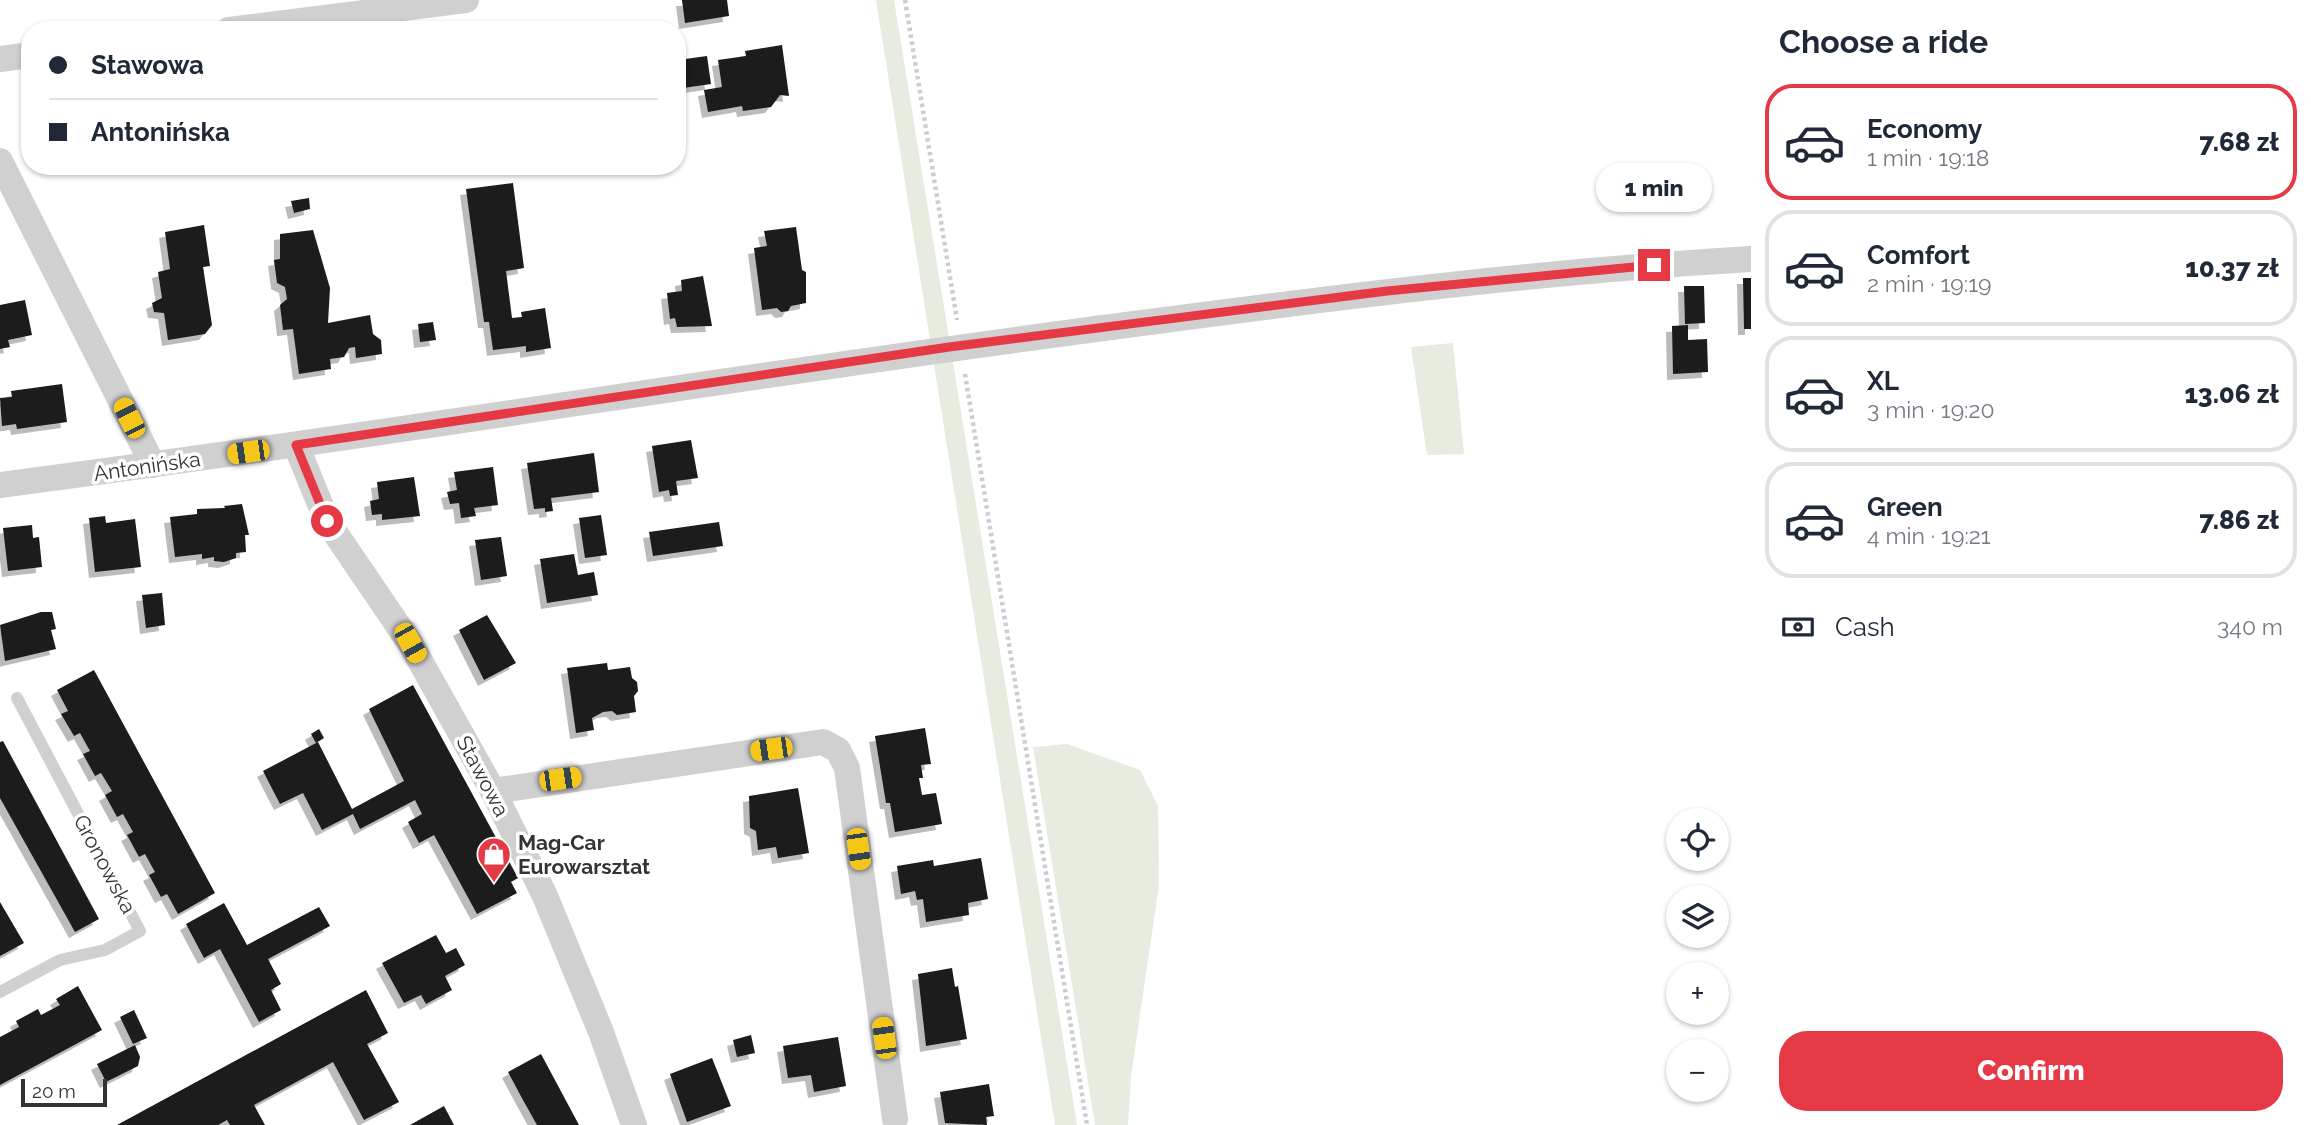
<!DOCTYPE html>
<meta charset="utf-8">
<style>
:root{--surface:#fff;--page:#f2f2f3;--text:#1f2937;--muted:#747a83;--line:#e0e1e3;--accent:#e63946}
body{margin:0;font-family:Raleway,sans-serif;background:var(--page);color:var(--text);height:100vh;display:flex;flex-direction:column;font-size:26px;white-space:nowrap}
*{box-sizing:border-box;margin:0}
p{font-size:23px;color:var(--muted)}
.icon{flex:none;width:38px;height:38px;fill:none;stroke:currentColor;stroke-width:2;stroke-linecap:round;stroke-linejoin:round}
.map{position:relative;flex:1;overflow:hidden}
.drawer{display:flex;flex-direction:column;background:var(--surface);width:560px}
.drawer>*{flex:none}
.banner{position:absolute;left:21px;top:21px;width:665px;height:154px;border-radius:28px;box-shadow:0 2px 5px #0004;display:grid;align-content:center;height:154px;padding:0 28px;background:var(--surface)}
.buttons{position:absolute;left:1666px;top:808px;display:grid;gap:14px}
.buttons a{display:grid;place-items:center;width:63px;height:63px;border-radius:50%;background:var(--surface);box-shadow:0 2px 5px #0004;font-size:35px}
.scale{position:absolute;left:21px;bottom:18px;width:86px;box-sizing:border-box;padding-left:7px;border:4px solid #333;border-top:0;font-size:19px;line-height:24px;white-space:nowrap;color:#333;-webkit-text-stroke:5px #fff;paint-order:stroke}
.end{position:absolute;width:32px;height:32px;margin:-16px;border:9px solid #e63946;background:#fff;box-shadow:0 0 0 4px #fff}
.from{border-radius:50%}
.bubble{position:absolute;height:49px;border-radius:24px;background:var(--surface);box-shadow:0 2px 5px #0004;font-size:23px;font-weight:800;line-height:49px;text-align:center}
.car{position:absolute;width:21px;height:42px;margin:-21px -10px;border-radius:9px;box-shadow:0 0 5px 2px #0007;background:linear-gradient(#f5c518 24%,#345 0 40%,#f5c518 0 76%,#345 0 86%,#f5c518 0)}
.banner b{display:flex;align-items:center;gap:24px;height:66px;font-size:26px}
.banner b+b{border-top:2px solid var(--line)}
.banner i{width:18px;height:18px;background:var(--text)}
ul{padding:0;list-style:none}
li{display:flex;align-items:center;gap:21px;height:116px;margin:0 14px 10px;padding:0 14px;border:4px solid var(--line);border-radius:28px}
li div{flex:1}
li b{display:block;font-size:26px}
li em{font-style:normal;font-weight:800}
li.on{border-color:var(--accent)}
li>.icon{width:63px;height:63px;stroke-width:1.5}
h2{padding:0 28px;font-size:32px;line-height:84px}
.pay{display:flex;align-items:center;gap:18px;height:77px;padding:0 28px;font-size:26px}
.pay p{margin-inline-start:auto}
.button{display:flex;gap:14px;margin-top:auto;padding:14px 28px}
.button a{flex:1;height:80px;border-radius:28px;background:var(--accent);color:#fff;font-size:28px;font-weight:800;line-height:80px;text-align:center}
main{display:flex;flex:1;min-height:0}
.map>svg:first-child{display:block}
.green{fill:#e6ecdf}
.building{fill:#1a1a1a;filter:url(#shadow)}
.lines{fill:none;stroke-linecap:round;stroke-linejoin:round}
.path{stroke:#cdcdcd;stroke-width:4.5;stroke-dasharray:3.5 3.5;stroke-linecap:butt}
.lane{stroke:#d0d0d0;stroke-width:12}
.street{stroke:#d0d0d0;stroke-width:26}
.route{stroke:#e63946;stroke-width:9}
.labels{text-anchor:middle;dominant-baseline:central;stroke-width:7;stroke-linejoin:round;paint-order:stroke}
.street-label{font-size:21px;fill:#333;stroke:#fff}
.poi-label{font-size:21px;font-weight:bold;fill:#333;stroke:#fff;text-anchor:start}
</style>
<main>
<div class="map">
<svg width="1751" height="1125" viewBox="0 0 1751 1125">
<defs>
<filter id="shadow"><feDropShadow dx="-6" dy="6" stdDeviation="0" flood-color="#0004"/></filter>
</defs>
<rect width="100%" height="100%" fill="#fff"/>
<g class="green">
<polygon points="876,0 894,0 1077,1125 1055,1125"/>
<polygon points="1453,343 1464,454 1427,455 1411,347"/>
<polygon points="1067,744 1140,770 1158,806 1159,885 1131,1076 1128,1125 1095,1125 1033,747"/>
</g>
<g class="building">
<polygon points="682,0 727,0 729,16 685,23"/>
<polygon points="782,45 789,96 780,95 771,107 743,111 742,106 708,112 704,90 722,87 718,60 746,56 745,51"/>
<polygon points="707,56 711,84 683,88 678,60"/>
<polygon points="513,183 524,268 506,271 512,318 522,317 521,312 545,308 551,348 526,352 526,346 493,350 489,322 484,322 466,189"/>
<polygon points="309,198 310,209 294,213 291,201"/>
<polygon points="204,225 210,266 203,267 212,325 205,334 168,340 164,313 154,312 152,303 162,298 158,272 170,269 165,232"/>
<polygon points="796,227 802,270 806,272 806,303 791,306 788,311 781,312 777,308 762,310 754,248 767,246 764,231"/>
<polygon points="313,230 330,288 328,323 370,315 373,334 381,340 382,354 356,358 355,347 349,348 344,357 330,359 331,369 299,374 293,329 283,330 280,305 287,299 285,287 277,283 274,260 280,259 280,234"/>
<polygon points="703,276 712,326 677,327 675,318 670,319 667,293 682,291 681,280"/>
<polygon points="1743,278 1751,278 1751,329 1744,329"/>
<polygon points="1684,286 1704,286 1705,323 1685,324"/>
<polygon points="25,300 32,335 8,340 10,347 0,349 0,305"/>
<polygon points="433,322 436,340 420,342 418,324"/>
<polygon points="1688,325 1688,340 1707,339 1708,372 1673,374 1672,326"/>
<polygon points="62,384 67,422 17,429 16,424 2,426 0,398 12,397 11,391"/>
<polygon points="691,440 698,478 676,481 678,495 670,496 669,490 659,492 652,446"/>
<polygon points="594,453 599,492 551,498 553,511 545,512 545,508 534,509 527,463"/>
<polygon points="493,467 498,505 474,508 476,516 461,518 459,503 450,504 447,492 457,490 454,472"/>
<polygon points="414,477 420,516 382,520 382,514 372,515 370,501 379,499 377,482"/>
<polygon points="242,504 249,535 245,535 246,552 236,553 236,558 224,562 214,561 214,557 202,559 202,554 175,557 170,517 197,514 197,509 225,508 224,506"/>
<polygon points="601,515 607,555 585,558 579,518"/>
<polygon points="105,516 106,523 135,519 141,567 95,572 89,518"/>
<polygon points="719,522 723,546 653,556 649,532"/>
<polygon points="32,525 33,538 39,537 42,567 8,571 3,528"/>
<polygon points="501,537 507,576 481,580 475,540"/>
<polygon points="574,554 578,575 594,572 598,595 547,603 540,559"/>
<polygon points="162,593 165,625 146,628 142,595"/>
<polygon points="41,612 52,612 56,629 51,630 56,649 5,661 0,625"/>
<polygon points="487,615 516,663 484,680 459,630"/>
<polygon points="607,663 608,670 630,667 632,678 637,682 638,691 634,696 636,712 617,715 612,711 603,712 592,718 594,730 576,733 567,668"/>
<polygon points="94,670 215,893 178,914 167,894 161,897 149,875 155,872 145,854 139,857 127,835 133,832 123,814 117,817 105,795 112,791 101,773 95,776 83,754 90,751 80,733 74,736 61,714 68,711 57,690"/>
<polygon points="413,685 518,878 511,882 517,893 477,914 434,835 419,843 408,822 422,814 415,800 360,829 353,814 322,830 303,793 280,804 263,771 318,742 352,809 404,781 369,709"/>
<polygon points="925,728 931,764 921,765 923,778 919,778 922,795 936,793 942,824 895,832 890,803 886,803 875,736"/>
<polygon points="319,729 324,738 316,743 311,734"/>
<polygon points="3,741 99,919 75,932 0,798 0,742"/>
<polygon points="798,788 809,853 778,858 776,847 758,850 756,831 750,828 749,796"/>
<polygon points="981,858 988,899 968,903 969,915 926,922 923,899 917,900 915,891 901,894 897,866 933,860 934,866"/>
<polygon points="0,902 24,943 0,956"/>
<polygon points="224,903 247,945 319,907 330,926 268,959 281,984 271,990 281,1010 259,1022 220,949 204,958 186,924"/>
<polygon points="436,935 446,953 456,948 465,965 445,976 452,990 426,1004 421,995 404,1003 382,963"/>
<polygon points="952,968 955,987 958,986 967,1039 926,1046 918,974"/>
<polygon points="78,986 102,1030 0,1085 0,1037 19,1027 16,1021 38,1009 41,1015 60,1005 56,999"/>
<polygon points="366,990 388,1033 367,1044 399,1102 364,1120 333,1062 254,1105 265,1125 230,1125 227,1120 218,1125 117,1125"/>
<polygon points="134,1010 147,1038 133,1044 120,1017"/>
<polygon points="751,1035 755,1053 737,1057 733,1040"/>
<polygon points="838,1037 846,1086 814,1092 811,1075 788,1078 783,1046"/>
<polygon points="135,1045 140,1057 138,1066 106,1082 97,1064"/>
<polygon points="541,1054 556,1082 579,1125 537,1125 523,1100 508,1072"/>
<polygon points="712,1058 731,1106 687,1122 670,1074"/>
<polygon points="989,1084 994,1116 986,1117 987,1125 945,1123 940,1092"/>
<polygon points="444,1106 454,1125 410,1125"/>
</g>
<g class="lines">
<g class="path">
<polyline points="905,0 957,320"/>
<polyline points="965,374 1087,1125"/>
</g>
<polyline class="lane" points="0,992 60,960 105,950 140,931 17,698"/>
<g class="street">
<polyline points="229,30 466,0"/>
<polyline points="0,59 30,55"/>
<polyline points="0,161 153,465"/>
<polyline points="296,445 327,521 410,643 493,791 545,896 601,1032 634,1125"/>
<path d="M 0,485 C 381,436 761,372 1142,323 C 1345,296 1547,271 1751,259"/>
<polyline points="493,791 823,742 838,750 847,768 895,1119"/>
</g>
</g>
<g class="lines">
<polyline class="route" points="327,521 296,445 949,347 1387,291 1654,265"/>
</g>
<defs>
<g id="shop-pin" transform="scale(1.75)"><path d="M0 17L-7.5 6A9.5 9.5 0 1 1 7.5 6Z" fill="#e63946" stroke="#fff"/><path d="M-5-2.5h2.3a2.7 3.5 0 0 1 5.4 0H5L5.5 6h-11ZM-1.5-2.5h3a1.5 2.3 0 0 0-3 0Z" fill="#fff"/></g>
</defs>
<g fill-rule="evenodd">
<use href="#shop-pin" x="494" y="854"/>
</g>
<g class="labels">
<g class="street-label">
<text transform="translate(147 466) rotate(-8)">Antonińska</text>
<text transform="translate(483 776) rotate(62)">Stawowa</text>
<text transform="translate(105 864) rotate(62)">Gronowska</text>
</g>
<g class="poi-label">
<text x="518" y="842">Mag-Car<tspan x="518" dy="24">Eurowarsztat</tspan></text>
</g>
</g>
</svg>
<div class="buttons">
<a><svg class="icon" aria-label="locate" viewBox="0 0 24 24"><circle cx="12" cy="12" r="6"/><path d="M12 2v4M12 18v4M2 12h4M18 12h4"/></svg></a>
<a><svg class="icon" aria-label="layers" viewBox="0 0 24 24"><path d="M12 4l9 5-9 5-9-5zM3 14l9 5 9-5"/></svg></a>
<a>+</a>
<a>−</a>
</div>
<div class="scale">20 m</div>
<i class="end from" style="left:327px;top:521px"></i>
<i class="end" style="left:1654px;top:265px"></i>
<div class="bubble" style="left:1596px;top:163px;width:116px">1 min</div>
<i class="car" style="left:129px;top:418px;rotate:333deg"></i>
<i class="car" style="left:248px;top:452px;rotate:262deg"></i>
<i class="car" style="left:410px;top:643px;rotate:151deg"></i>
<i class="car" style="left:771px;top:749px;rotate:262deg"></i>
<i class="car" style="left:560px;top:779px;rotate:82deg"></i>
<i class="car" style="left:858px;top:849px;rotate:172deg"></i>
<i class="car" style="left:884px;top:1038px;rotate:352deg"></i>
<div class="banner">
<b><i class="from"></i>Stawowa</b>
<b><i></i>Antonińska</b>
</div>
</div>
<section class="drawer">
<h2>Choose a ride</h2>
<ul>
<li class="on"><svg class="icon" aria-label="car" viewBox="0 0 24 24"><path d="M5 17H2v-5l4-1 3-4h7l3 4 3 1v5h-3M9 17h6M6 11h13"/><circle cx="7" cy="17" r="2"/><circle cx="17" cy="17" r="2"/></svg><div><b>Economy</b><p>1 min · 19:18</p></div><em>7.68 zł</em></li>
<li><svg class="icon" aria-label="car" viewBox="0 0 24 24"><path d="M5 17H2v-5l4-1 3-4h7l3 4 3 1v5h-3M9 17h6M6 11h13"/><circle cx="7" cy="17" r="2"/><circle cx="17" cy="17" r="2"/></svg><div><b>Comfort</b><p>2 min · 19:19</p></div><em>10.37 zł</em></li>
<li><svg class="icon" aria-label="car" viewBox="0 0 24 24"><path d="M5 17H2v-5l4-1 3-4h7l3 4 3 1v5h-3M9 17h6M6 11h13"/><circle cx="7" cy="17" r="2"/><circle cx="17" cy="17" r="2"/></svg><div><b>XL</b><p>3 min · 19:20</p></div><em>13.06 zł</em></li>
<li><svg class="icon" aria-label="car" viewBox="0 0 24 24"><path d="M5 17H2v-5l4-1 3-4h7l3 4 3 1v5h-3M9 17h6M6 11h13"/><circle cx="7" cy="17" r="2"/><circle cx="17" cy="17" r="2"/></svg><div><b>Green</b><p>4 min · 19:21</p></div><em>7.86 zł</em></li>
</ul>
<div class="pay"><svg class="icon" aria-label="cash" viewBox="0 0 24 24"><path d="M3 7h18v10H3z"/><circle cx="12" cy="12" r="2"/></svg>Cash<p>340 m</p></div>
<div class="button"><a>Confirm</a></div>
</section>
</main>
